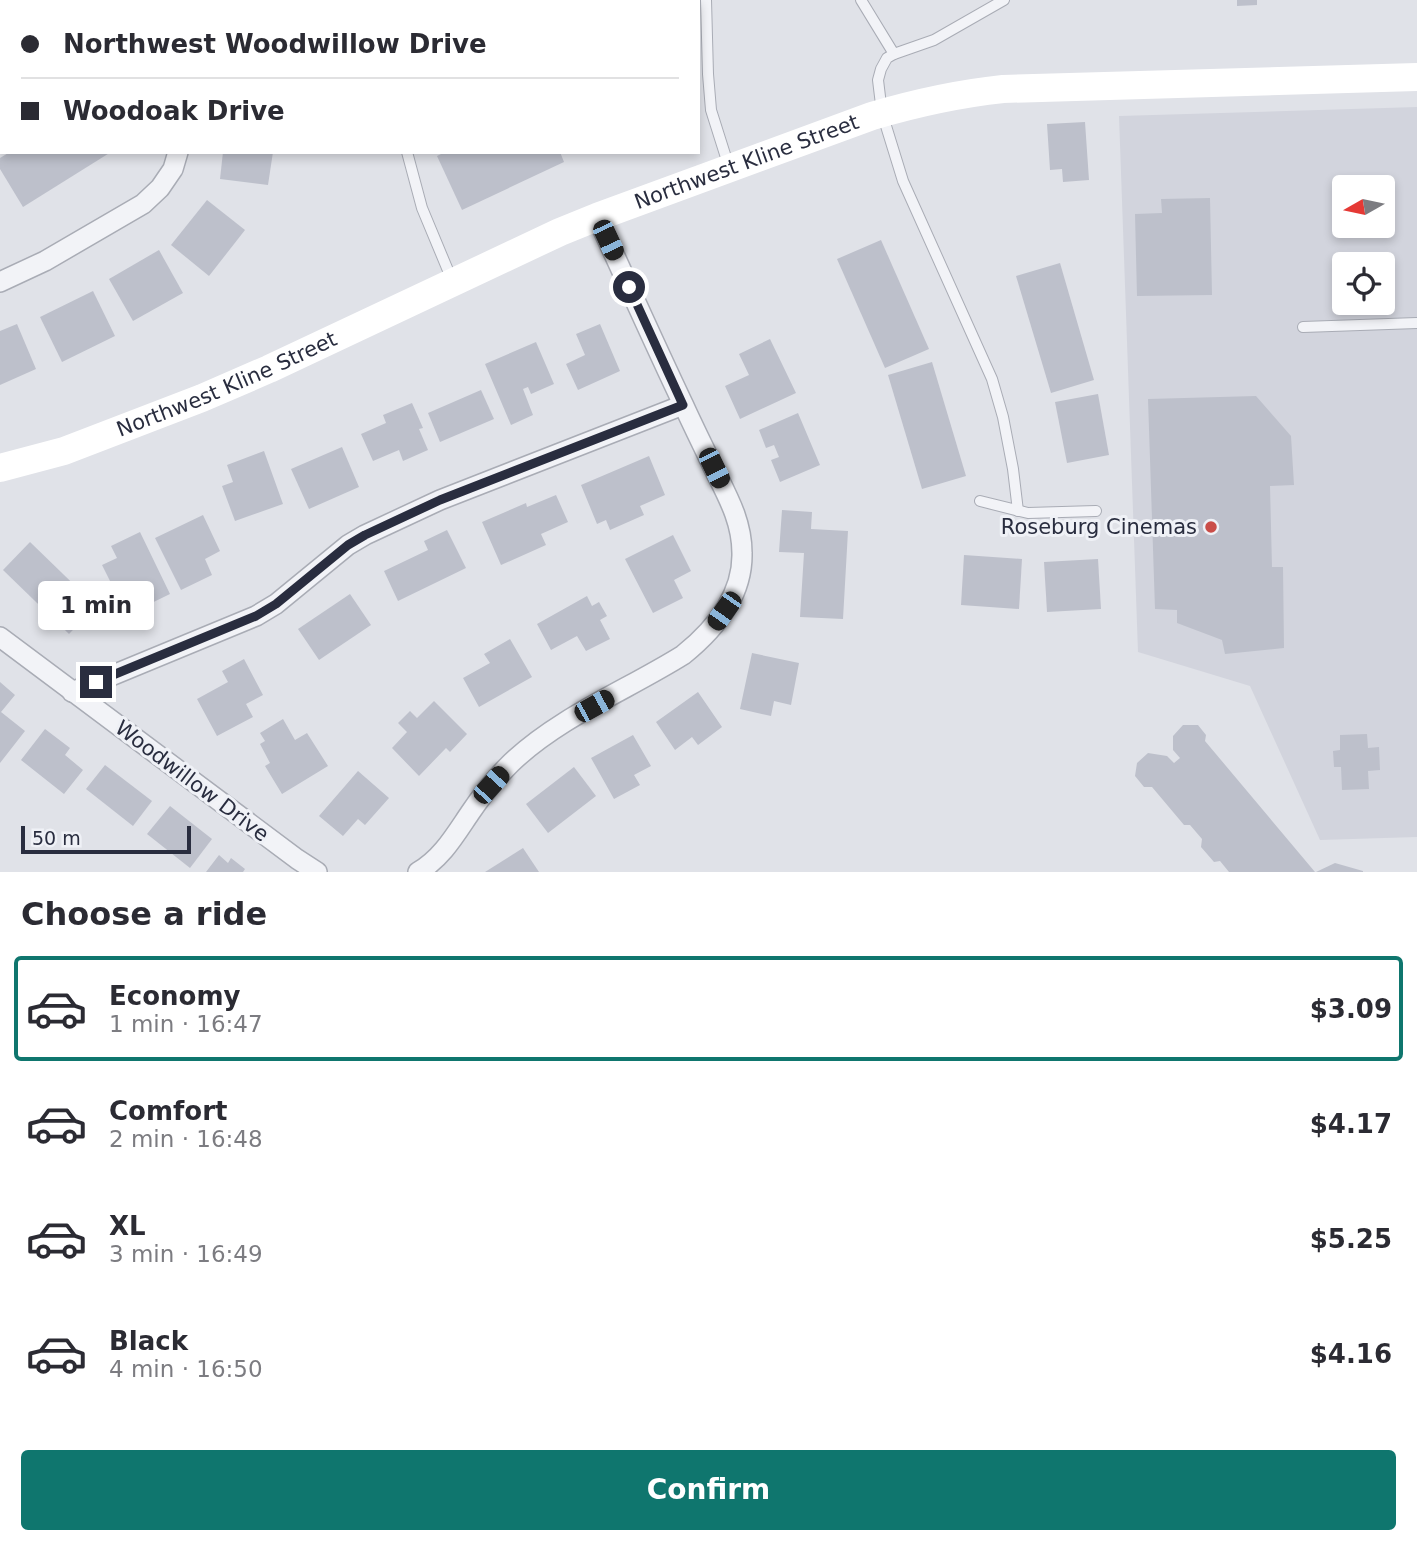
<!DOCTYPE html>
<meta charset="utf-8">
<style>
:root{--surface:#fff;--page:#f7f7f7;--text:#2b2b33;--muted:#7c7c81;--line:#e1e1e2;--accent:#0f766e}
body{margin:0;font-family:"DejaVu Sans",sans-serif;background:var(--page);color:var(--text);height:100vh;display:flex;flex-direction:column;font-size:26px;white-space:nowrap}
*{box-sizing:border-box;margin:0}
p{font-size:23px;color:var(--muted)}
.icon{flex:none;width:38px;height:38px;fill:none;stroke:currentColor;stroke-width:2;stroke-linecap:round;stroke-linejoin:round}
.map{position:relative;height:872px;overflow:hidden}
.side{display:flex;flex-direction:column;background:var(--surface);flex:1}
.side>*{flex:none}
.top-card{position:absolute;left:0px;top:0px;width:700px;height:154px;box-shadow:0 4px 10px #0003;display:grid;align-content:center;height:154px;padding:0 21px;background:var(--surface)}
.needle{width:46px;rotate:261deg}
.buttons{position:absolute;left:1332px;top:175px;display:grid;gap:14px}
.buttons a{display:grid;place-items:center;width:63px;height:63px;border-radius:7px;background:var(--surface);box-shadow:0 4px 10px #0003;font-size:35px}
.scale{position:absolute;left:21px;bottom:18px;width:170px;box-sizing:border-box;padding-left:7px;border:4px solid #292d3f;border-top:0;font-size:19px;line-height:24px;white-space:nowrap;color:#292d3f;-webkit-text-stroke:5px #eff1f6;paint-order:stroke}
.end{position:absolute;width:32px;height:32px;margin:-16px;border:9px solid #292d3f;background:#fff;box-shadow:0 0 0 4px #fff}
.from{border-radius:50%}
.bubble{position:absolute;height:49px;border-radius:7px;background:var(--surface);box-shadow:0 4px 10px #0003;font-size:23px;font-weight:700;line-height:49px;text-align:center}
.car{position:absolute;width:21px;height:42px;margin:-21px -10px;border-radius:9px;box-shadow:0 0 5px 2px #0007;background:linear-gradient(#222 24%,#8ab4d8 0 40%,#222 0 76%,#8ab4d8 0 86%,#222 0)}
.top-card b{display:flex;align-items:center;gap:24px;height:66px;font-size:26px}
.top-card b+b{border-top:2px solid var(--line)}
.top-card i{width:18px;height:18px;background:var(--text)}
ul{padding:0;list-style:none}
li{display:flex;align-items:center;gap:21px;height:105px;margin:0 14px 10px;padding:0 7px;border:4px solid transparent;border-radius:7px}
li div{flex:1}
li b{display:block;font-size:26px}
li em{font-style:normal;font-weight:700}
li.active{border-color:var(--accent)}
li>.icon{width:63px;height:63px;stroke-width:1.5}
h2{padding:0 21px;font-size:32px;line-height:84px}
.action{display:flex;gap:14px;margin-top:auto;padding:14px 21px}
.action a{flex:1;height:80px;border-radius:7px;background:var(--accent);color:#fff;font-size:28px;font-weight:700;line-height:80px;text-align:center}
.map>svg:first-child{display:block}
.built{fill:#d2d4dd;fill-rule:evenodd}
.building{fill:#bdc0cb}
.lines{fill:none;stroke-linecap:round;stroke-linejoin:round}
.lane-casing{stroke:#a9acb5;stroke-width:12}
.street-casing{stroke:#a9acb5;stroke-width:22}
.lane{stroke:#f2f3f7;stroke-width:10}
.street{stroke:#f2f3f7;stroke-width:19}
.secondary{stroke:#fff;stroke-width:28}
.route{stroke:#292d3f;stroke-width:9}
.poi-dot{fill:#ca4d48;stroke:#eff1f6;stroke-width:2.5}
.labels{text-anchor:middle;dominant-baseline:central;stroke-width:6;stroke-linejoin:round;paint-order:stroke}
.street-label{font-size:21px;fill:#292d3f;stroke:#eff1f6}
.poi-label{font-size:21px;fill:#292d3f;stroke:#eff1f6;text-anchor:end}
</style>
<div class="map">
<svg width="1417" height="872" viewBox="0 0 1417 872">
<rect width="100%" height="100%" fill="#e0e2e8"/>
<path class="built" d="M 1417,107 L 1417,837 L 1320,840 L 1250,686 L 1138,652 L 1119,116 ZM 1344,187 L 1382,187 L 1382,226 L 1344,226 ZM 1344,264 L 1382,264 L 1382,303 L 1344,303 Z"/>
<g class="building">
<polygon points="1237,0 1257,0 1257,5 1237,6"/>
<polygon points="1085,122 1089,180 1063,182 1062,169 1050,170 1047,124"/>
<polygon points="10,152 111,152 23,207 0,169 0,158"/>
<polygon points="223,152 273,152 268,185 220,179"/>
<polygon points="445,152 560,152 564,162 462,210 437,156"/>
<polygon points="1210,198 1212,295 1137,296 1135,214 1162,213 1161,199"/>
<polygon points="207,200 245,230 209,276 171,245"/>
<polygon points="881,240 929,349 885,368 837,259"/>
<polygon points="159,250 183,293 133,321 109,279"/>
<polygon points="1060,263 1094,380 1051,393 1016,276"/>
<polygon points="93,291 115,336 62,362 40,317"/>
<polygon points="17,324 36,369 0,385 0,331"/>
<polygon points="600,324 620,371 578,390 566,364 585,355 576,334"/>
<polygon points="770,339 796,393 740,419 725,386 749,375 739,354"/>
<polygon points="536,342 554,384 531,394 528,387 523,389 533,415 511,425 485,364"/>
<polygon points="932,362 966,476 922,489 888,375"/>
<polygon points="481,390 494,419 440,442 428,413"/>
<polygon points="1098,394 1109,455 1067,463 1055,402"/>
<polygon points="1256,396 1291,436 1294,485 1270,486 1272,567 1283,567 1284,648 1225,654 1222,640 1177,623 1177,610 1155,609 1148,399"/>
<polygon points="412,403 423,428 419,429 428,450 403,461 399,450 373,461 361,434 386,423 383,415"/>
<polygon points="798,413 820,465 780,482 771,460 779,457 774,445 766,448 759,430"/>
<polygon points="342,447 359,487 309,509 291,469"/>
<polygon points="264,451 283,504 235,521 222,486 233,482 227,465"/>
<polygon points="649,456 665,495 640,506 644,515 610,530 606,520 597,524 581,485"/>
<polygon points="556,495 568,522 541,534 546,545 501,565 482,522 526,503 527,507"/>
<polygon points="782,510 812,512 811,529 848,531 843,619 800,617 804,553 779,552"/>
<polygon points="203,515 220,551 205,559 212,575 181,590 155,538"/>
<polygon points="447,530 466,568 398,601 384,571 428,550 424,541"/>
<polygon points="140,532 170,594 127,615 102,565 117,558 111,546"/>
<polygon points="673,535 691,571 674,580 683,598 653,613 625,559"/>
<polygon points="30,542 96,606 69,634 3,570"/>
<polygon points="964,555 1022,559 1019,609 961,605"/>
<polygon points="1098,559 1101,609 1047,612 1044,562"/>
<polygon points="350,594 371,625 319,660 298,629"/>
<polygon points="587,596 592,606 599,602 607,616 600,620 610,639 586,651 577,636 551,650 537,624"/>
<polygon points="510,639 532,677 479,707 463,678 490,663 484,654"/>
<polygon points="752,653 799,663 791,705 774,701 771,716 740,709"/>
<polygon points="244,659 263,695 246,704 253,717 217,736 197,699 228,682 222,671"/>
<polygon points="0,682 15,695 1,712 25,731 0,763"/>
<polygon points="698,692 722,727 698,745 692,737 675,750 656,722"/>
<polygon points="434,701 467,734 450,752 446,748 419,776 392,748 407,732 398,723 410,711 417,718"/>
<polygon points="283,719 295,740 307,733 328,766 282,794 265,766 270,763 260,744 265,741 260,733"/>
<polygon points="1183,725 1198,725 1206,735 1205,741 1315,872 1229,872 1220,861 1214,862 1201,847 1202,839 1190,825 1184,825 1152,787 1144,787 1135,776 1137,763 1148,753 1167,756 1174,763 1180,758 1173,750 1173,736"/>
<polygon points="45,729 70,748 65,755 83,770 64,794 21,760"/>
<polygon points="1367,734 1368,748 1379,747 1380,770 1368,771 1369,789 1342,790 1341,767 1334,767 1333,751 1340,750 1340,735"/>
<polygon points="633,735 651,766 634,775 640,785 614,799 591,758"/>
<polygon points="105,765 152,801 133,826 86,789"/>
<polygon points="574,767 596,796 548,833 526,804"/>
<polygon points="358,771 389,798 365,825 358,819 343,836 319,816"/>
<polygon points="170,806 212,839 190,868 147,834"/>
<polygon points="523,848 539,872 485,872"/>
<polygon points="219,855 228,863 231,858 245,869 243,872 206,872"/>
<polygon points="1335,863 1363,871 1363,872 1316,872"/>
</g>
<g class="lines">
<g class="lane-casing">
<g id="lane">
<polyline points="706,0 708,74 711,110 729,167"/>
<polyline points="861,0 894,54"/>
<polyline points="1004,0 934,40 894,54 887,58 881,69 878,80 882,113 903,181 992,379 1003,417 1013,469 1018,511"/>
<polyline points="474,2 476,0"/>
<polyline points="407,152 422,208 452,280"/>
<polyline points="1303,327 1417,323"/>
<polyline points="980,501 1028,513 1096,511"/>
</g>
</g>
<g class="street-casing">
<g id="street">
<polyline points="147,0 148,2"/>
<polyline points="77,2 79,0"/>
<polyline points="0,61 2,59"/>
<polyline points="0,282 45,261 143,204 160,188 173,169 178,152"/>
<polyline points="0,637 297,859 317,872"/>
<polyline points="72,692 256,616 276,604 348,545 365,535 440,500 683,405"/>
<path d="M 418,872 C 442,858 455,835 470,813 C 482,795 496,778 511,763 C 559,717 627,690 683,655 C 714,630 743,595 742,553 C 742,523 729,499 716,473 C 705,450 694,428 684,406 C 654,343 626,280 597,217"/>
</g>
</g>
<use href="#lane" class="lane"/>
<use href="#street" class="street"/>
<path class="secondary" id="s1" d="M 0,468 L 64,451 L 202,398 L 269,369 L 560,232 L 597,217 L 872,116 C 916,103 956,94 1003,89 L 1417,77"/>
</g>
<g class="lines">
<polyline class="route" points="96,682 256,616 276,604 348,545 365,535 440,500 683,405 629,287"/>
</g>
<circle class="poi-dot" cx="1211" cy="527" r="7"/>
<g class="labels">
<g class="street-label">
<text stroke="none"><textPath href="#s1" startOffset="808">Northwest Kline Street</textPath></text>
<text stroke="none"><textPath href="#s1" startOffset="242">Northwest Kline Street</textPath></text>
<text transform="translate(192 781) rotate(37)">Woodwillow Drive</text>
</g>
<g class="poi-label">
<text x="1197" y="527">Roseburg Cinemas</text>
</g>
</g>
</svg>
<div class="buttons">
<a><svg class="needle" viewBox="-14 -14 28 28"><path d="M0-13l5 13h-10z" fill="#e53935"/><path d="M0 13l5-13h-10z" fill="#7c7c81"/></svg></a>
<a><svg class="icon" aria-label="locate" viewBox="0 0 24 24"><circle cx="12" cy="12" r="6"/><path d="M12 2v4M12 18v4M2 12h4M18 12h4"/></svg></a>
</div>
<div class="scale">50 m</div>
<i class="end from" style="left:629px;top:287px"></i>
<i class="end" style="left:96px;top:682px"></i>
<div class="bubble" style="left:38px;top:581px;width:116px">1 min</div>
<i class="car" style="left:608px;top:240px;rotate:155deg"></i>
<i class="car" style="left:714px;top:468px;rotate:154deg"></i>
<i class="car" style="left:724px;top:611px;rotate:215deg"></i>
<i class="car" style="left:594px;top:706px;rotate:61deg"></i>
<i class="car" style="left:491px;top:785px;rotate:42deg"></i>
<div class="top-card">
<b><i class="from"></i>Northwest Woodwillow Drive</b>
<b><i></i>Woodoak Drive</b>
</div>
</div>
<section class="side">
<h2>Choose a ride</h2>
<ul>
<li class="active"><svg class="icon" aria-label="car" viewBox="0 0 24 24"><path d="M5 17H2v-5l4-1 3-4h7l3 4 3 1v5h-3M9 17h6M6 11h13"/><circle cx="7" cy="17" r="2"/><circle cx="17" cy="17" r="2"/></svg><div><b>Economy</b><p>1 min · 16:47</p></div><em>$3.09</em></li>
<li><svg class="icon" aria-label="car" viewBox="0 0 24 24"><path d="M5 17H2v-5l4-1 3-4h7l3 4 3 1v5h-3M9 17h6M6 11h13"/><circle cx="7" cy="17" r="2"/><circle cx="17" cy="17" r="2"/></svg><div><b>Comfort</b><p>2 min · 16:48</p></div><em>$4.17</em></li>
<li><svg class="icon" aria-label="car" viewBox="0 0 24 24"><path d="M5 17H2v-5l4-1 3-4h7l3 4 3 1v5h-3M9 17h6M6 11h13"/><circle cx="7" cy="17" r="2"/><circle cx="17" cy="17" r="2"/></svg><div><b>XL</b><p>3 min · 16:49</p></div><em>$5.25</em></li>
<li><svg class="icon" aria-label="car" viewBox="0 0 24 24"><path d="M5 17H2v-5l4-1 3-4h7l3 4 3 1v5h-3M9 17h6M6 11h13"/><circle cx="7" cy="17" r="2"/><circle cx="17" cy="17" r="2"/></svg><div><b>Black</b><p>4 min · 16:50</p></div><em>$4.16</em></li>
</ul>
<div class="action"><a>Confirm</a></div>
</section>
